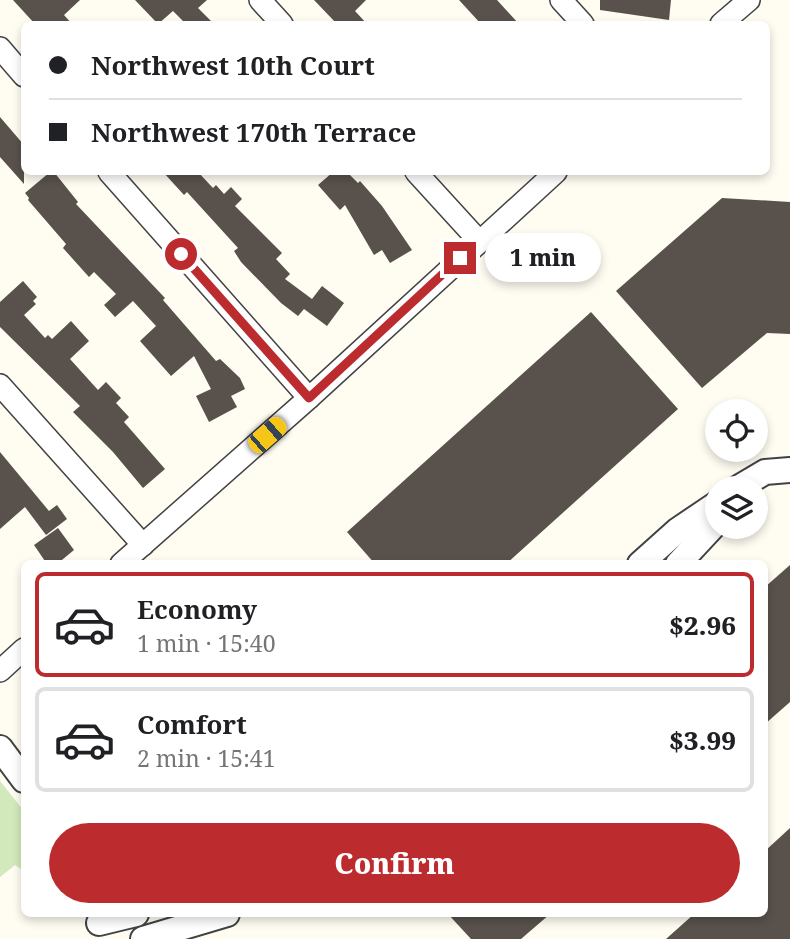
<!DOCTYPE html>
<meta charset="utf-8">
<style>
:root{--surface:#fff;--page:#f2f2f2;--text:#202124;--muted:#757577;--line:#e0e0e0;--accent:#bc2b2e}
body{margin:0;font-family:"Noto Serif",serif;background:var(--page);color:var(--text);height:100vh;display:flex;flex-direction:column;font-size:26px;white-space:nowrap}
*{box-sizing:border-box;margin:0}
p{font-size:23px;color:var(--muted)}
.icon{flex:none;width:38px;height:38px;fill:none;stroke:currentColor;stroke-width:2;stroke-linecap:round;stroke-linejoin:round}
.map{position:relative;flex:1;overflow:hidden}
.details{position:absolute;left:21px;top:560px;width:747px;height:357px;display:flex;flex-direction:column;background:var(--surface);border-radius:10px;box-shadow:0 4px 10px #0003}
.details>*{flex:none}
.banner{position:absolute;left:21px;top:21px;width:749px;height:154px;border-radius:10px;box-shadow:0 4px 10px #0003;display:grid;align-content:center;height:154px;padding:0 28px;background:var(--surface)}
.fabs{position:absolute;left:705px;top:399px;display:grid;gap:14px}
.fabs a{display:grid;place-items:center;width:63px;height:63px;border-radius:50%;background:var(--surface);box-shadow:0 4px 10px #0003;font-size:35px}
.end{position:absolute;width:32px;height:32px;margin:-16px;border:9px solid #bc2b2e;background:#fff;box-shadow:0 0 0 4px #fff}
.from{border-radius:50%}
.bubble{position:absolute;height:49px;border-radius:24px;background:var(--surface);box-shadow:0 4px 10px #0003;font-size:23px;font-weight:800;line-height:49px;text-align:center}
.car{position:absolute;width:21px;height:42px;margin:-21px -10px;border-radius:9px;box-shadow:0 0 5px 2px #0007;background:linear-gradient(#f5c518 24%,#345 0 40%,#f5c518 0 76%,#345 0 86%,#f5c518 0)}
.banner b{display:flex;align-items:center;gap:24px;height:66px;font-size:26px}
.banner b+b{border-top:2px solid var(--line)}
.banner i{width:18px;height:18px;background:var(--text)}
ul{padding:12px 0 0;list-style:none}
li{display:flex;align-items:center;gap:21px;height:105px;margin:0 14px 10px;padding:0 14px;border:4px solid var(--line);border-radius:10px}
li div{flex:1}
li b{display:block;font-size:26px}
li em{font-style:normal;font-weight:800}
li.selected{border-color:var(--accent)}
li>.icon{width:63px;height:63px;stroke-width:1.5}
.primary-button{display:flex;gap:14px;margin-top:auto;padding:14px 28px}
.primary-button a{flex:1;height:80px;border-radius:42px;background:var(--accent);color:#fff;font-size:28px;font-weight:800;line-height:80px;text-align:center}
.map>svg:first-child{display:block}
.green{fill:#d2e9bc}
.building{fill:#58514c}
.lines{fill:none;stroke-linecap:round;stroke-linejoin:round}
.minor-casing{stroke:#424242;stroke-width:24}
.tertiary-casing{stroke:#424242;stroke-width:28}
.minor{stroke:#fff;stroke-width:21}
.tertiary{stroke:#fff;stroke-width:24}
.route{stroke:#bc2b2e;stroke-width:9}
</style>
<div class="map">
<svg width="790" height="939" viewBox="0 0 790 939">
<rect width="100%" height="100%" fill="#fffcf2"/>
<polygon class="green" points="0,781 24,811 24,871 15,865 0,877"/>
<g class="building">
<polygon points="13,0 80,0 64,15 72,24 35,24"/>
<polygon points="135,0 207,0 198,8 214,24 186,24 173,11 158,24"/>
<polygon points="314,0 366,0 355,11 367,24 337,24"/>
<polygon points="459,0 497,0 519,24 481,24"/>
<polygon points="600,0 671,0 669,20 600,10"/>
<polygon points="0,117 24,145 24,184 0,157"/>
<polygon points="50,172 54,172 78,202 76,204 165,298 163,300 216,361 220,359 240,378 245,389 231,396 237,407 209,422 196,396 211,389 194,356 171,376 140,341 156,326 133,301 115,317 104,305 116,294 94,272 89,277 63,248 66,244 28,200 29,198 25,193"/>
<polygon points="163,172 198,172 213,188 216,185 224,194 231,187 242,199 235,206 282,253 276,259 290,274 285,279 312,299 322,286 344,303 327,326 304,309 298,316 281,303 241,262 234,251 238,248 187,192 184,195"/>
<polygon points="333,172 347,172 358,183 360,181 382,206 412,250 390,263 382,250 374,255 345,205 340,210 318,185"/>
<polygon points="722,198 790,202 790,334 767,333 702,388 616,291"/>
<polygon points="23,281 37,297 33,301 36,304 24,315 45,338 48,335 52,339 71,321 89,341 70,359 98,390 106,382 121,398 116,403 129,417 124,422 165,469 143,488 113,452 73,412 80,406 0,327 0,302"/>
<polygon points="591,312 678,409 506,564 375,564 347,532"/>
<polygon points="0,452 49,511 57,505 67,519 46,535 25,507 0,529"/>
<polygon points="58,528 74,550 57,564 47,564 34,545"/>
<polygon points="790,565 790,702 765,724 765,587"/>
<polygon points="790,828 790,939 666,939 694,914 765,914 765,851"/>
<polygon points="448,914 550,914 521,939 471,939"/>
</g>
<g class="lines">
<g class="minor-casing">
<g id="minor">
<polyline points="260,0 282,24"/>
<polyline points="561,0 583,24"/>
<polyline points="721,24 749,0"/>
<polyline points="0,48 24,76"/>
<polyline points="109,172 309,398"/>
<polyline points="416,172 479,241"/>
<polyline points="0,385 143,545"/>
<polyline points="121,564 309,398 556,172"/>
<polyline points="0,671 24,649"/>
</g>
</g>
<g class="tertiary-casing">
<g id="tertiary">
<polyline points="738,488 765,472 790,470"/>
<polyline points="640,564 678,530 718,503"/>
<polyline points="678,564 718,521"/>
<polyline points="0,748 24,780"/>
<polyline points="99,923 136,914"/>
<polyline points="143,939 227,914"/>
</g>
</g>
<use href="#minor" class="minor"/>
<use href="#tertiary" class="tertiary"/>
</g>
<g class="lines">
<polyline class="route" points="181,254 309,398 460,258"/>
</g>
</svg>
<div class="fabs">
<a><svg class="icon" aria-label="locate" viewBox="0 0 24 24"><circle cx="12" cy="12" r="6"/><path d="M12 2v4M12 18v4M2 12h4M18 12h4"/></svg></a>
<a><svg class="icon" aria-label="layers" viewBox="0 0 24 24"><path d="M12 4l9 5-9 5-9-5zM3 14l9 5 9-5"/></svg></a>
</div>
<i class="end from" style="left:181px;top:254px"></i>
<i class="end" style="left:460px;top:258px"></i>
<div class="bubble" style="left:485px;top:233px;width:116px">1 min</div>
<i class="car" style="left:267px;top:435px;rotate:49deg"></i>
<div class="banner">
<b><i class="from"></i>Northwest 10th Court</b>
<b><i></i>Northwest 170th Terrace</b>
</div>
<section class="details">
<ul>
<li class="selected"><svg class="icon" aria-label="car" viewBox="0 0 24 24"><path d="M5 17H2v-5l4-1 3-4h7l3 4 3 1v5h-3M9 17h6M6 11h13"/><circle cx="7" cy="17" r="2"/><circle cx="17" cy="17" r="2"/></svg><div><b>Economy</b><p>1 min · 15:40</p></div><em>$2.96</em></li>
<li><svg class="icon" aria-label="car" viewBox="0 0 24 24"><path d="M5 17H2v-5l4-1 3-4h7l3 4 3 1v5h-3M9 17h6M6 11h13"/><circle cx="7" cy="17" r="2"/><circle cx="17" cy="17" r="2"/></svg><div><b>Comfort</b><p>2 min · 15:41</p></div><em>$3.99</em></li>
</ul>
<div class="primary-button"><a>Confirm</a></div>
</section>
</div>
